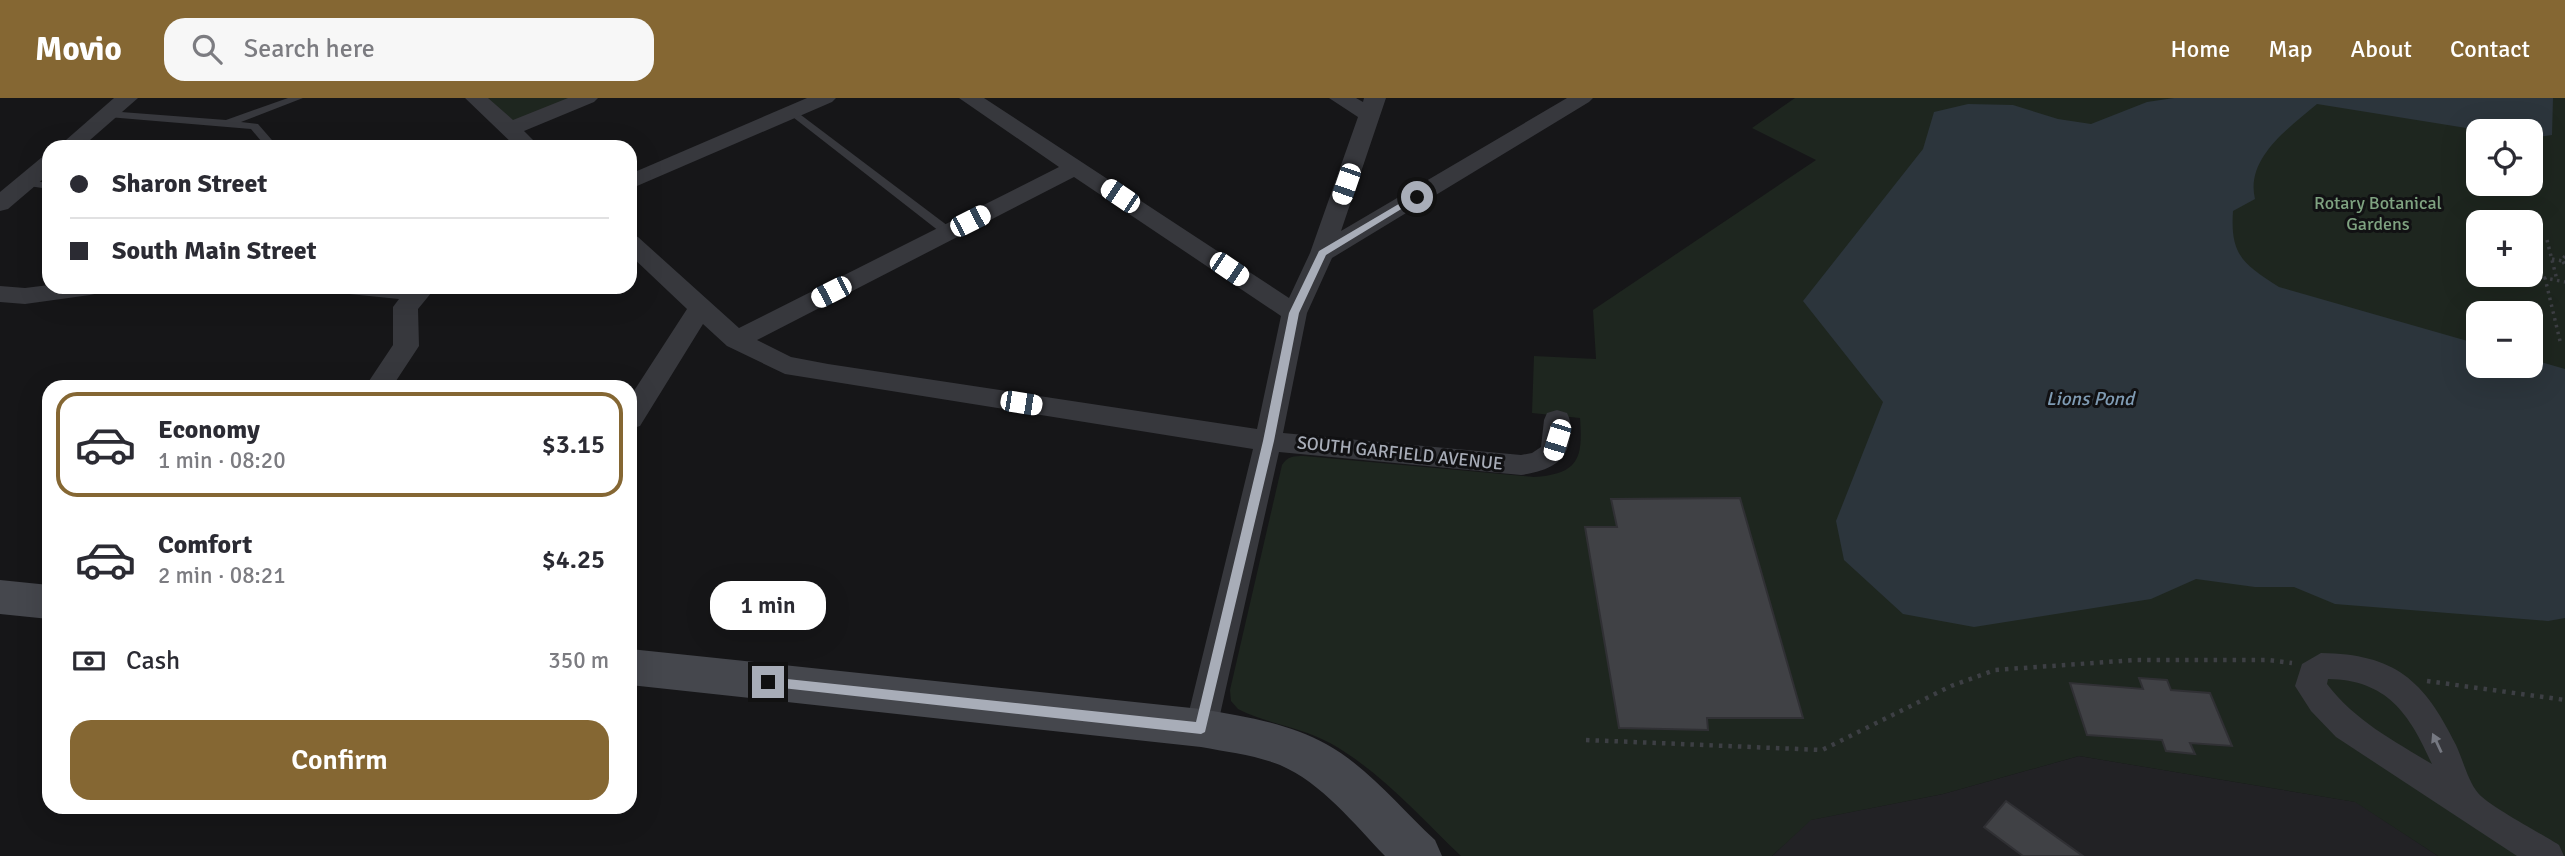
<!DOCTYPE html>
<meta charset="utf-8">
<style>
:root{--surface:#fff;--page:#f7f7f7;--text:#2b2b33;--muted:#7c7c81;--line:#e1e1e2;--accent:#856733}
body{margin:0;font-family:Signika,sans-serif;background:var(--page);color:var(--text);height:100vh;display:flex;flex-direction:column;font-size:26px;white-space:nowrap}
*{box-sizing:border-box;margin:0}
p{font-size:23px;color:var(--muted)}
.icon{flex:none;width:38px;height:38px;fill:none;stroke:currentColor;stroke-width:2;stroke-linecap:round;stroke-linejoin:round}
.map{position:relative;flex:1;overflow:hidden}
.drawer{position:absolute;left:42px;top:282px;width:595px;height:434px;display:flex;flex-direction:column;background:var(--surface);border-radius:21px;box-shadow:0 7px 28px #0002}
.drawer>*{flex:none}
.banner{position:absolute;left:42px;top:42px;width:595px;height:154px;border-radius:21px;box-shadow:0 7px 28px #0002;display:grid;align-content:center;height:154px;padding:0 28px;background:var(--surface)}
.controls{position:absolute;left:2466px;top:21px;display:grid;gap:14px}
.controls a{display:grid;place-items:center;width:77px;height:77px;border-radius:14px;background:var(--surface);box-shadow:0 7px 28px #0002;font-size:35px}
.end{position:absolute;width:32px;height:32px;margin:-16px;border:9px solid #a8adb8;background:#111;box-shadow:0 0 0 4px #111}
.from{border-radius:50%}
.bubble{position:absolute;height:49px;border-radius:21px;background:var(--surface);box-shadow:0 7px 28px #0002;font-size:23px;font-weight:600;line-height:49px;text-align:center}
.car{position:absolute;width:21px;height:42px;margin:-21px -10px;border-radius:9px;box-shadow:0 0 5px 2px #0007;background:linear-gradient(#fff 24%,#345 0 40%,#fff 0 76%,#345 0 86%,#fff 0)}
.banner b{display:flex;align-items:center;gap:24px;height:66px;font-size:26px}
.banner b+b{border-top:2px solid var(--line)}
.banner i{width:18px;height:18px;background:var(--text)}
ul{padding:12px 0 0;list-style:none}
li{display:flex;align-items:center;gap:21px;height:105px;margin:0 14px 10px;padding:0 14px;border:4px solid transparent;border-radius:21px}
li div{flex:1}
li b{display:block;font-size:26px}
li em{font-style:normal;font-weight:600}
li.selected{border-color:var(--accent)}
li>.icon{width:63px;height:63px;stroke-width:1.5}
.pay{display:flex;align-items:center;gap:18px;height:77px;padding:0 28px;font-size:26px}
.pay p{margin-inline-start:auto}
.cta{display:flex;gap:14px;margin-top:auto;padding:14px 28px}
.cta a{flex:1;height:80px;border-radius:21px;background:var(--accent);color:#fff;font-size:28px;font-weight:600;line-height:80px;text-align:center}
header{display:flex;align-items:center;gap:42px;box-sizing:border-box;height:98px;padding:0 35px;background:var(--accent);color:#fff}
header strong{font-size:33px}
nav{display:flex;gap:38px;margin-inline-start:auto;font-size:24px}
.search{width:490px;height:63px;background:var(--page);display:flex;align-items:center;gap:18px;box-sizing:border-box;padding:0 24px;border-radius:21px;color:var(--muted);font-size:26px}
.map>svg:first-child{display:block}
.built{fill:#222225}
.green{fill:#1e261f;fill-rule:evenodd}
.water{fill:#2c353c}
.building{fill:#404145;stroke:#303034;stroke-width:2}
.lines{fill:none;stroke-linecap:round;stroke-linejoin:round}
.path-far1{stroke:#3d3f44;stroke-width:3.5;stroke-dasharray:2.5 4.5;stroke-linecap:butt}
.path{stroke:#3d3f44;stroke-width:4.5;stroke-dasharray:3.5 6;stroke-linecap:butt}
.lane{fill:#37383d;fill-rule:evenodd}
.street{fill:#37383d;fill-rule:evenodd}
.secondary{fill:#45474d;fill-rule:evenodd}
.oneway{fill:#757881}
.route{fill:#a8adb8}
.labels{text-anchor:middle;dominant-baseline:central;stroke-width:6;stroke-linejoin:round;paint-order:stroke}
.park-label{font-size:18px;fill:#7fa381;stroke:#111113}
.street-label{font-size:18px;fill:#a8adb8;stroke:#111113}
.water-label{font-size:19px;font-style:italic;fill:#7f9bb3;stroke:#111113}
</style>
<header>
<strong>Movio</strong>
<div class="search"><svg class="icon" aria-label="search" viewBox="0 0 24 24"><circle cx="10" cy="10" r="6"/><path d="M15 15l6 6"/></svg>Search here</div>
<nav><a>Home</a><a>Map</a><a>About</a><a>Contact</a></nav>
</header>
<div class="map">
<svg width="2565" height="758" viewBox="0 0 2565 758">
<rect width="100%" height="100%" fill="#161618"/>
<polygon class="built" points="2079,658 2356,704 2438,758 1772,758 1810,722 1943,696"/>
<g class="green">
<polygon points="476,0 587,0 510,31"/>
<path d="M 1795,0 L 2565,0 L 2565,758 L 2438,758 L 2355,704 L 2079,658 L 1943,696 L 1811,722 L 1772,758 L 1461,758 C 1420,719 1380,673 1330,645 C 1301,629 1267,626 1238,611 L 1231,603 L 1230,592 L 1282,367 C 1288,358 1293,358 1304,358 L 1534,379 C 1579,376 1583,360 1580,320 L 1532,315 L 1534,258 L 1596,261 L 1593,212 L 1816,62 L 1752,30 ZM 2478,33 L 2530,33 L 2530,86 L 2478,86 ZM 2478,124 L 2530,124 L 2530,177 L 2478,177 ZM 2478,215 L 2530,215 L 2530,268 L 2478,268 Z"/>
</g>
<path class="water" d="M 2174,0 L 2553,0 L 2552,37 L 2531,40 L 2530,33 L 2485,33 L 2317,6 C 2290,29 2245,60 2255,101 L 2233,113 C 2230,157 2243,166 2279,189 L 2478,246 L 2478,268 L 2530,268 L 2531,261 L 2565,271 L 2565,520 L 2548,523 L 2335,506 L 2294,489 L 2255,489 L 2196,481 L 2151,501 L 1974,529 L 1903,516 L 1844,462 L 1836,423 L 1883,304 L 1803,203 L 1923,51 L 1934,14 L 1968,6 L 2013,7 L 2058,21 L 2091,26 L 2147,4 Z"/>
<g class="building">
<polygon points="1740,400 1803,620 1707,620 1708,632 1619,630 1585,429 1617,429 1611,401"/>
<polygon points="2139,580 2167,582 2171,592 2210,595 2232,648 2190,645 2195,656 2166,653 2162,642 2087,637 2070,585 2143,591"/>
<polygon points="2006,703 2083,758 2023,758 1984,729"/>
</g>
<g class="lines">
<g class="path-far1">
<polyline points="2547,142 2557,182"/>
<polyline points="2565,158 2562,162 2565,167"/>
<polyline points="2552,161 2563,163"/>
<polyline points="2560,243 2545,180 2565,184"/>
</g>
<g class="path">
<polyline points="2427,583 2565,602"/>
<polyline points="1586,642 1822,652 1951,588 1995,572 2135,562 2268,562 2292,565"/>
</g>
<g class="lane">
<polygon points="288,0 303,0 241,24 258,26 278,49 266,49 251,31 108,19 103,16 108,13 226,22"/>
<polygon points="793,11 952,131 952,137 944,137 789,16 789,12"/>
<polygon points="26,82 49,85 49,91 22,87 20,85"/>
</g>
<g class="street">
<polygon points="114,0 138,0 82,49 58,49"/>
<polygon points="465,0 488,0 513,22 568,0 598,0 594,4 524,33 540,49 516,49"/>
<polygon points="807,0 836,0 832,4 630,91 630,76"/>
<path d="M 959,0 L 984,0 L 1289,200 L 1310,155 L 1358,19 L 1329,0 L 1356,0 L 1363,4 L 1364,0 L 1386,0 L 1341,133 L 1567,0 L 1593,0 L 1589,4 L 1332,160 L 1307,215 L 1283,335 L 1521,357 L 1532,355 L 1541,349 L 1544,322 L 1547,315 L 1557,312 L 1567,315 C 1571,323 1571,329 1570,338 C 1568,366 1546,373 1521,377 L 1279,354 L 1217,630 L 1213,640 L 1201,644 L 1189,640 L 1185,630 L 1253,351 L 785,276 L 727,248 L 703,226 L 640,328 L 630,331 L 630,299 L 687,211 L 630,157 L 630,137 L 638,139 L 739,230 L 1059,69 ZM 1074,79 L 1281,218 L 1257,331 L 828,266 L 791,259 L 757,242 Z"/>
<polygon points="49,58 49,76 8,111 0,113 0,94 41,60"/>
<polygon points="49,187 49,189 102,189 99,195 90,197 25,206 0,204 0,188 25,190"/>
<polygon points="336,189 436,189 418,211 419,248 392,289 365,289 393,247 393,209 399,201 339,195"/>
<path d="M 2321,555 C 2395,556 2424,582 2456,647 C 2463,662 2468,683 2478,695 C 2487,707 2544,737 2559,747 L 2564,758 L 2517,758 L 2336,639 L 2311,613 L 2295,588 L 2302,566 ZM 2328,581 C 2387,582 2409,615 2432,666 C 2394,643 2354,622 2327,586 Z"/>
</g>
<g class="secondary">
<polygon points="0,482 49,487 49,521 0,516"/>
<path d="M 630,551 L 1201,611 C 1243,618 1288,625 1326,646 C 1368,669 1400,710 1435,742 L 1442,758 L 1385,758 C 1354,726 1322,685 1280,667 C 1255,657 1227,654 1201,649 L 630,587 Z"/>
</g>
</g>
<defs><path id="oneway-solid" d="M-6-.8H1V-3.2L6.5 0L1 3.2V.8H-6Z" transform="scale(1.75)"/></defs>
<use class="oneway" href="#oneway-solid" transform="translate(2437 645) rotate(-115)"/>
<polygon class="route" points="1414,97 1421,99 1326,157 1299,215 1274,343 1205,634 1201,636 764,588 764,580 768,579 1196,624 1263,343 1289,215 1319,153"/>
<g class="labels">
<g class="park-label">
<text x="2378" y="105">Rotary Botanical<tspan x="2378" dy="21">Gardens</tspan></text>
</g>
<g class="street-label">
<text transform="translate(1400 355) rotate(6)">SOUTH GARFIELD AVENUE</text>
</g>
<g class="water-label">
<text x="2090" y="301">Lions Pond</text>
</g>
</g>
</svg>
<div class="controls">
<a><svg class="icon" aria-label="locate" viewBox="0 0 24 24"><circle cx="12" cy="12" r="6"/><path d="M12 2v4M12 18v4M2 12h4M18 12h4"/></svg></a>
<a>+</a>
<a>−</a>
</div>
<i class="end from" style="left:1417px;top:99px"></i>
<i class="end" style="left:768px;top:584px"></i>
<div class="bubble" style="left:710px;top:483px;width:116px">1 min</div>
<i class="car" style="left:1346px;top:86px;rotate:199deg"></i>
<i class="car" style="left:1120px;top:98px;rotate:304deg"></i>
<i class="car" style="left:970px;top:123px;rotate:63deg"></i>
<i class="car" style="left:1229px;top:171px;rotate:124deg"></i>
<i class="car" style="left:831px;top:194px;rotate:243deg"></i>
<i class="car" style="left:1021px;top:305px;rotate:99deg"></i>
<i class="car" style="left:1557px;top:342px;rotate:197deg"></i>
<div class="banner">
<b><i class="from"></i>Sharon Street</b>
<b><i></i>South Main Street</b>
</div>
<section class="drawer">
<ul>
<li class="selected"><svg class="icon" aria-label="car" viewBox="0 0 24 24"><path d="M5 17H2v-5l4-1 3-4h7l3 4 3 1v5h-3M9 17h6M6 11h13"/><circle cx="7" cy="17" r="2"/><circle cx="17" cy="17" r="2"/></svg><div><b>Economy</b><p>1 min · 08:20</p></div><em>$3.15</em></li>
<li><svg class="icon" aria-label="car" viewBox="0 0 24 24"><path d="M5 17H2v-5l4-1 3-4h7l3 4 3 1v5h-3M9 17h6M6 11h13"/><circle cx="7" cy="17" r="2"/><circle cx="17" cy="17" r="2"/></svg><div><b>Comfort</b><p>2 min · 08:21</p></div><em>$4.25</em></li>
</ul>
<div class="pay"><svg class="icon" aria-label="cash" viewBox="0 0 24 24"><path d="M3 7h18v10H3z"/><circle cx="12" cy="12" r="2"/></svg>Cash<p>350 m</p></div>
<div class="cta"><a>Confirm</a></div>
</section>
</div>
